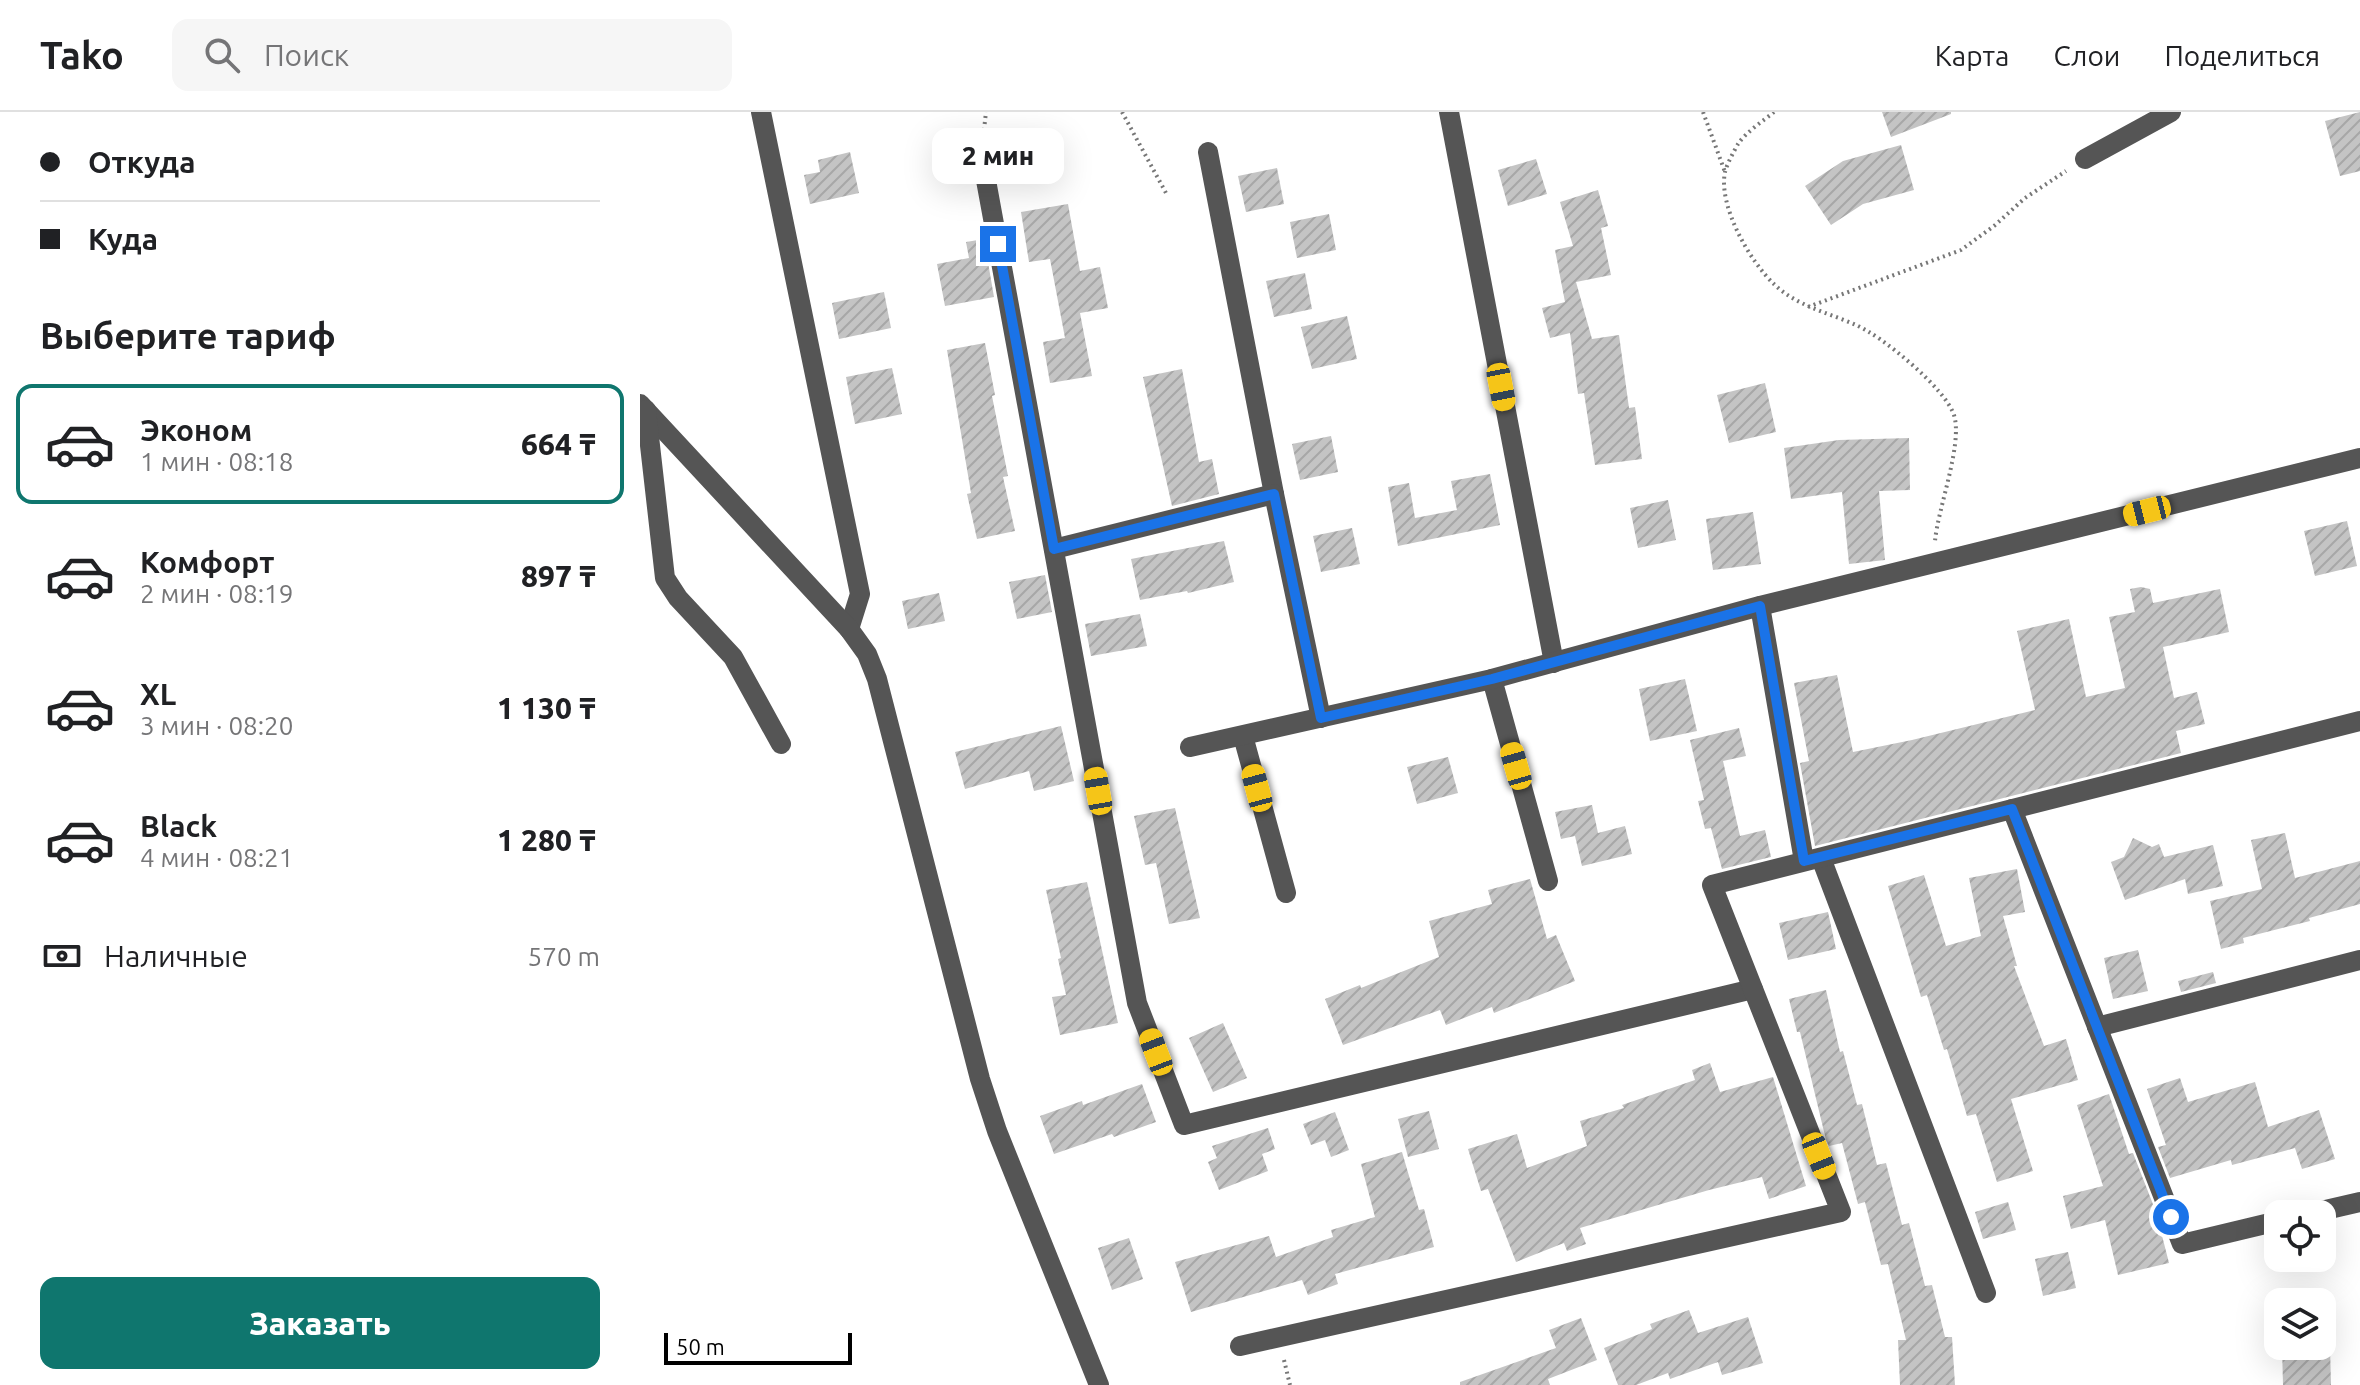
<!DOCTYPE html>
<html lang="ru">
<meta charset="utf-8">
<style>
:root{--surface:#fff;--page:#f6f6f6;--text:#202124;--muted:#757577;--line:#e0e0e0;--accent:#0f766e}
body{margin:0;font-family:Ubuntu,sans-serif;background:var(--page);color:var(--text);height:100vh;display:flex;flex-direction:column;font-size:30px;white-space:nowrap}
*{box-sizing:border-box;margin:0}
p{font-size:26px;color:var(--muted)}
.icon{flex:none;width:44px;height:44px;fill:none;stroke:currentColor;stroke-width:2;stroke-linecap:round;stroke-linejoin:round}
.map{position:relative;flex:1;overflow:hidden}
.drawer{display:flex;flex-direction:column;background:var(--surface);width:640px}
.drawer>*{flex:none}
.banner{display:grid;align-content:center;height:176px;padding:0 40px;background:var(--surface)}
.fabs{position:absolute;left:1624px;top:1088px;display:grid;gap:16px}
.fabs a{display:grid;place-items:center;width:72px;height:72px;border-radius:16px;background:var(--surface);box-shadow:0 8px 32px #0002;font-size:40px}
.scale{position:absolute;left:24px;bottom:20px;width:188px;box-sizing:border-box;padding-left:8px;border:4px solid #000;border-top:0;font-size:22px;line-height:28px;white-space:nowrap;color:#000;-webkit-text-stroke:6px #fff;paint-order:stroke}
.end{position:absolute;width:36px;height:36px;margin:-18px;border:10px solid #1a73e8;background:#fff;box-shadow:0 0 0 4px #fff}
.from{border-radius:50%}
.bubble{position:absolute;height:56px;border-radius:16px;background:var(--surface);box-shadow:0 8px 32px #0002;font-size:26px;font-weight:800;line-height:56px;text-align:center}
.car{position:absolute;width:24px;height:48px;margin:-24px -12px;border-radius:10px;box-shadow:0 0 6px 2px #0007;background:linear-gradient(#f5c518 24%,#345 0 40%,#f5c518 0 76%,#345 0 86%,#f5c518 0)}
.banner b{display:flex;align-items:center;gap:28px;height:76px;font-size:30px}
.banner b+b{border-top:2px solid var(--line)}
.banner i{width:20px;height:20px;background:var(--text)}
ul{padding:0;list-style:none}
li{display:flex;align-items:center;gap:24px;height:120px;margin:0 16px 12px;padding:0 24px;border:4px solid transparent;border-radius:16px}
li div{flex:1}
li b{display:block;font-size:30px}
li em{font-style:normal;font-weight:800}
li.active{border-color:var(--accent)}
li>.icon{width:72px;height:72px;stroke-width:1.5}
h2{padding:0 40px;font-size:36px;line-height:96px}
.pay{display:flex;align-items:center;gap:20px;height:88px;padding:0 40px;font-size:30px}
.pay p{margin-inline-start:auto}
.action{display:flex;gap:16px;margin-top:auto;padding:16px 40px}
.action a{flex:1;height:92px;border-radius:16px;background:var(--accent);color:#fff;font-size:32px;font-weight:800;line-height:92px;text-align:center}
header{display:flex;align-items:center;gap:48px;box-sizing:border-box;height:112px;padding:0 40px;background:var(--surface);border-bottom:2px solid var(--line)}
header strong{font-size:38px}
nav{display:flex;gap:44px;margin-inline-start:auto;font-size:28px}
.search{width:560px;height:72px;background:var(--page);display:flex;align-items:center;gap:20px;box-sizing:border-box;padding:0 28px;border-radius:16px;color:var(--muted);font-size:30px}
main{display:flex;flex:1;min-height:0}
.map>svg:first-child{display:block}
.building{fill:url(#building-hatch)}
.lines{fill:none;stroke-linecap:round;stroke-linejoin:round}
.path{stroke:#777;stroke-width:4;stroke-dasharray:2 4;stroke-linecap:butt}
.minor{stroke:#555;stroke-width:20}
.route{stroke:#1a73e8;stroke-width:10}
</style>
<header>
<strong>Tako</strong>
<div class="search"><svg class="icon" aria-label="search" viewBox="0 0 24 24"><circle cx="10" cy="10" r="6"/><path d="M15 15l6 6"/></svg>Поиск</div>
<nav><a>Карта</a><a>Слои</a><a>Поделиться</a></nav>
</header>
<main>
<section class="drawer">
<div class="banner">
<b><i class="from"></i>Откуда</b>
<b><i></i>Куда</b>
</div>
<h2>Выберите тариф</h2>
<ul>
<li class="active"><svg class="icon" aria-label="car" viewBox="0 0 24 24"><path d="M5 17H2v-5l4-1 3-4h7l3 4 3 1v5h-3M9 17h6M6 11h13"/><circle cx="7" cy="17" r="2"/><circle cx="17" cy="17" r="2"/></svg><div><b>Эконом</b><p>1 мин · 08:18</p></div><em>664 ₸</em></li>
<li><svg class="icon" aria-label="car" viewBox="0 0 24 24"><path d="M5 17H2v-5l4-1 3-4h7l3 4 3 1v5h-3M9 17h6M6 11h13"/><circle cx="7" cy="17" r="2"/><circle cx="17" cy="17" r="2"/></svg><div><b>Комфорт</b><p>2 мин · 08:19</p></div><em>897 ₸</em></li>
<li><svg class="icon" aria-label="car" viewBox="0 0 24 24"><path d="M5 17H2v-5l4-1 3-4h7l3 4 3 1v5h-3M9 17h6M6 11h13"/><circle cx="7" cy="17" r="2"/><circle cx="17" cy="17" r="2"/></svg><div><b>XL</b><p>3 мин · 08:20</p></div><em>1 130 ₸</em></li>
<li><svg class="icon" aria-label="car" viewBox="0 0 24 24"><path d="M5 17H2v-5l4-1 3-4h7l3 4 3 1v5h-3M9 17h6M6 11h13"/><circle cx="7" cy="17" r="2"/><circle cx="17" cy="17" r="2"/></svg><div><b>Black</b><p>4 мин · 08:21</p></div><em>1 280 ₸</em></li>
</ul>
<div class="pay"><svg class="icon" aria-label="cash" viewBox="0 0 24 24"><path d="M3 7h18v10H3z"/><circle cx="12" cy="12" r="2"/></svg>Наличные<p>570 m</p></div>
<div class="action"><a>Заказать</a></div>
</section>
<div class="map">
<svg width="1720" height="1273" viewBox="0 0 1720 1273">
<defs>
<pattern id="building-hatch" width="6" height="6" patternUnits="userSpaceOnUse" patternTransform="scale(2)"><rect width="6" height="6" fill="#c4c4c4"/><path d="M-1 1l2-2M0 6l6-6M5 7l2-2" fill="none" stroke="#a7a7a7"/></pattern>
</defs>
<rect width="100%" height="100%" fill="#fff"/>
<g class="building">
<polygon points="1242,0 1311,0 1311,2 1251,25"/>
<polygon points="1720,0 1720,59 1700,64 1685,9"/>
<polygon points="1261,33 1274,78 1223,92 1191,113 1165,74 1203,49"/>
<polygon points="210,40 219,81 170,92 164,63 180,60 178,48"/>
<polygon points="896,47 907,82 868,94 858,58"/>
<polygon points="637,56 644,92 606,100 598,64"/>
<polygon points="958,78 968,114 961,116 971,163 936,170 952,227 979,223 989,296 995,295 1002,347 955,353 944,281 938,282 930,221 910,226 902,196 925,190 915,138 933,134 920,90"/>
<polygon points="428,92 440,159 460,155 468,196 440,201 452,264 410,271 403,230 425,226 410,147 389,150 381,100"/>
<polygon points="689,102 696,138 657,146 650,110"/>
<polygon points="344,127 354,185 305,194 297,152 329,146 326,130"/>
<polygon points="665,161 672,197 634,205 626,169"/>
<polygon points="244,180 251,216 199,227 192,191"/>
<polygon points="707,204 717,247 672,257 661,215"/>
<polygon points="345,231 355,283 352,284 368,364 363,365 375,419 337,427 327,382 331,381 307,238"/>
<polygon points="252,256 262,302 215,312 206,265"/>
<polygon points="542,257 559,350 572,347 579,382 532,394 503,265"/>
<polygon points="1125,271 1136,320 1089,331 1077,283"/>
<polygon points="691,324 698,360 660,368 652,332"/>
<polygon points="1269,326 1270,378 1239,379 1245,448 1209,452 1202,380 1151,387 1144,336 1199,328"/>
<polygon points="850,362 860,413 758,434 748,375 769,371 775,406 817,398 811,369"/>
<polygon points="1028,388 1036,428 998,436 990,396"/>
<polygon points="1113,400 1121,452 1073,458 1066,407"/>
<polygon points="1707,409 1717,454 1675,464 1664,419"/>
<polygon points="712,416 720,452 681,460 673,424"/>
<polygon points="584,429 594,470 548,481 547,479 500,488 491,447"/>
<polygon points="405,463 412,500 377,507 369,470"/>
<polygon points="1501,475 1510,477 1513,491 1580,477 1589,520 1523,535 1534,586 1557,580 1565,612 1536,619 1541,641 1175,734 1160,651 1169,649 1154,571 1197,563 1213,640 1272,628 1395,598 1377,519 1429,507 1446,585 1485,576 1469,505 1495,500 1490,477"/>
<polygon points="299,481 305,509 268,517 262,489"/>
<polygon points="500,502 507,534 451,544 445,512"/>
<polygon points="1045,567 1057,619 1010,629 999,577"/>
<polygon points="421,614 434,669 394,679 389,659 325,677 315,640"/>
<polygon points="1099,616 1106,644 1083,649 1100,724 1125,718 1131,745 1082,757 1071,716 1065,717 1058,689 1064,688 1050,628"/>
<polygon points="808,645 818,681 777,692 767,655"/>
<polygon points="952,693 958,721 985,714 992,742 942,754 935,724 921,727 915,700"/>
<polygon points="535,696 560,806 529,812 516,751 505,753 494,704"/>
<polygon points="1645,721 1655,766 1720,749 1720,792 1669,806 1670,809 1603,826 1604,831 1581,837 1570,789 1622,777 1611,728"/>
<polygon points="1493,726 1512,735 1519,732 1524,745 1573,733 1583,774 1548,782 1545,767 1485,788 1471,750 1484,745"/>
<polygon points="1377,757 1385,800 1363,804 1377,854 1374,854 1404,934 1426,927 1438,968 1371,987 1393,1059 1357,1070 1336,1002 1327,1004 1307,937 1304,938 1287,883 1281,885 1248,774 1284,763 1306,834 1341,824 1329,766"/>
<polygon points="890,767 907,827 916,823 935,869 854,901 852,895 806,913 800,898 703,933 685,887 720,873 721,876 799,845 789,809 852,792 848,778"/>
<polygon points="447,770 478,911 420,923 412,885 426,883 418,847 421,846 406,778"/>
<polygon points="1188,800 1196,837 1148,848 1139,811"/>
<polygon points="1498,838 1508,879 1473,887 1464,846"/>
<polygon points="1573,860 1576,871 1541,880 1538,869"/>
<polygon points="1186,878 1200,940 1203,939 1217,993 1222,992 1237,1053 1246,1051 1262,1113 1269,1111 1285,1174 1292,1173 1305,1225 1312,1225 1315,1273 1260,1273 1258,1228 1266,1228 1248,1152 1241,1153 1225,1090 1218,1092 1202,1031 1189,1034 1186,1028 1160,920 1157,920 1149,887"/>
<polygon points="583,911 607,966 573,980 549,926"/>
<polygon points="1070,951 1080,980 1133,965 1166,1074 1129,1087 1122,1065 1069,1078 940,1116 946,1132 927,1139 924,1131 876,1150 848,1077 841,1079 828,1037 877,1022 887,1056 947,1034 940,1009 984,996 982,993 1055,968 1052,958"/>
<polygon points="1540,966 1548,990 1615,970 1628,1015 1679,998 1695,1047 1662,1057 1655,1036 1592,1053 1591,1048 1530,1066 1518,1035 1526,1033 1507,977"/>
<polygon points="502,972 516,1010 474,1025 472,1022 414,1042 400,1004 442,989 443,993"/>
<polygon points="1469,982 1489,1042 1493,1041 1516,1100 1529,1151 1478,1163 1465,1108 1431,1117 1423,1084 1463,1074 1437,993"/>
<polygon points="789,999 799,1037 768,1045 758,1007"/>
<polygon points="695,1000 709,1038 691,1045 685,1028 671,1033 663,1012"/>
<polygon points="628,1016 635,1037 622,1042 628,1059 579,1078 568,1050 577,1046 572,1034"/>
<polygon points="762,1040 779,1098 784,1097 794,1135 695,1162 698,1172 668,1183 662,1168 551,1200 535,1150 629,1124 636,1145 693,1125 691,1118 735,1105 721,1052"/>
<polygon points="1368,1090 1376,1118 1343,1127 1335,1100"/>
<polygon points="489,1126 503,1167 472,1178 458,1136"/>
<polygon points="1428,1140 1436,1176 1403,1184 1395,1147"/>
<polygon points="1049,1198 1058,1221 1108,1205 1123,1251 1082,1263 1078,1250 1030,1267 1028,1261 996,1273 978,1273 964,1236 1012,1217 1010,1212"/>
<polygon points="941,1206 957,1248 908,1267 910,1273 820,1273 820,1270 916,1236 909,1218"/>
<polygon points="1642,1234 1690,1234 1691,1273 1643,1273"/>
</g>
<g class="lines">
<g class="path">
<polyline points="482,0 526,81"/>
<polyline points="1063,0 1085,60"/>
<path d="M 1134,0 C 1123,9 1106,20 1098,32 C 1094,39 1087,52 1085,60 C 1078,94 1110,150 1135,173 C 1157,194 1189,201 1216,213 C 1242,224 1305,276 1314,303 C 1323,332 1298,396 1295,429"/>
<polyline points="344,18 346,0"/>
<polyline points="1168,195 1321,138 1354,114 1385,86 1426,59"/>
<polyline points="644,1248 650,1273"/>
</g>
<g class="minor">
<polyline points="121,0 220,482 209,517"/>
<polyline points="809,0 914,551"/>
<polyline points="568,40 634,382 681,606"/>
<polyline points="341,41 497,891 544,1013 1113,877"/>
<polyline points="1445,47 1531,0"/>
<polyline points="0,292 209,517 227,542 237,567 340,967 357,1019 459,1273"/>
<polyline points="6,298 25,466 38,486 93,545 141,632"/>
<polyline points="414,437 634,382"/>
<polyline points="1120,494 1164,749"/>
<polyline points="852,567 908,769"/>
<polyline points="603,624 646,781"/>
<polyline points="550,635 852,567 1120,494 1720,346"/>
<polyline points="1372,697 1542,1132 1638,1109"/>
<polyline points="1181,746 1346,1181"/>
<polyline points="1457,915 1720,848"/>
<polyline points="1668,1102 1720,1090"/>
<polyline points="600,1234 1201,1100 1072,773 1720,609"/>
</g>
</g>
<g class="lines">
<polyline class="route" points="358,132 414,437 634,382 681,606 852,567 1120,494 1164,749 1372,697 1531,1105"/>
</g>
</svg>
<div class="fabs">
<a><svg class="icon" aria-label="locate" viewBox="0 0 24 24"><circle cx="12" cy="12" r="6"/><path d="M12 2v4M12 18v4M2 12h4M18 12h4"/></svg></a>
<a><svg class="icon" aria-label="layers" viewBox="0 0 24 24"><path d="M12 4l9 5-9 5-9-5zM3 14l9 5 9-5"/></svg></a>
</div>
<div class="scale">50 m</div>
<i class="end from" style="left:1531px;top:1105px"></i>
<i class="end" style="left:358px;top:132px"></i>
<div class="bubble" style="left:292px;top:16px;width:132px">2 мин</div>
<i class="car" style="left:861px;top:275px;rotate:169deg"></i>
<i class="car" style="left:1507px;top:399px;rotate:256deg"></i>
<i class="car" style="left:876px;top:654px;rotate:344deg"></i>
<i class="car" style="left:617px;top:676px;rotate:345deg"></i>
<i class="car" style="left:458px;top:679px;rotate:350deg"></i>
<i class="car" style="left:516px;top:940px;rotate:339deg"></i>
<i class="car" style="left:1179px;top:1044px;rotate:158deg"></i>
</div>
</main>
